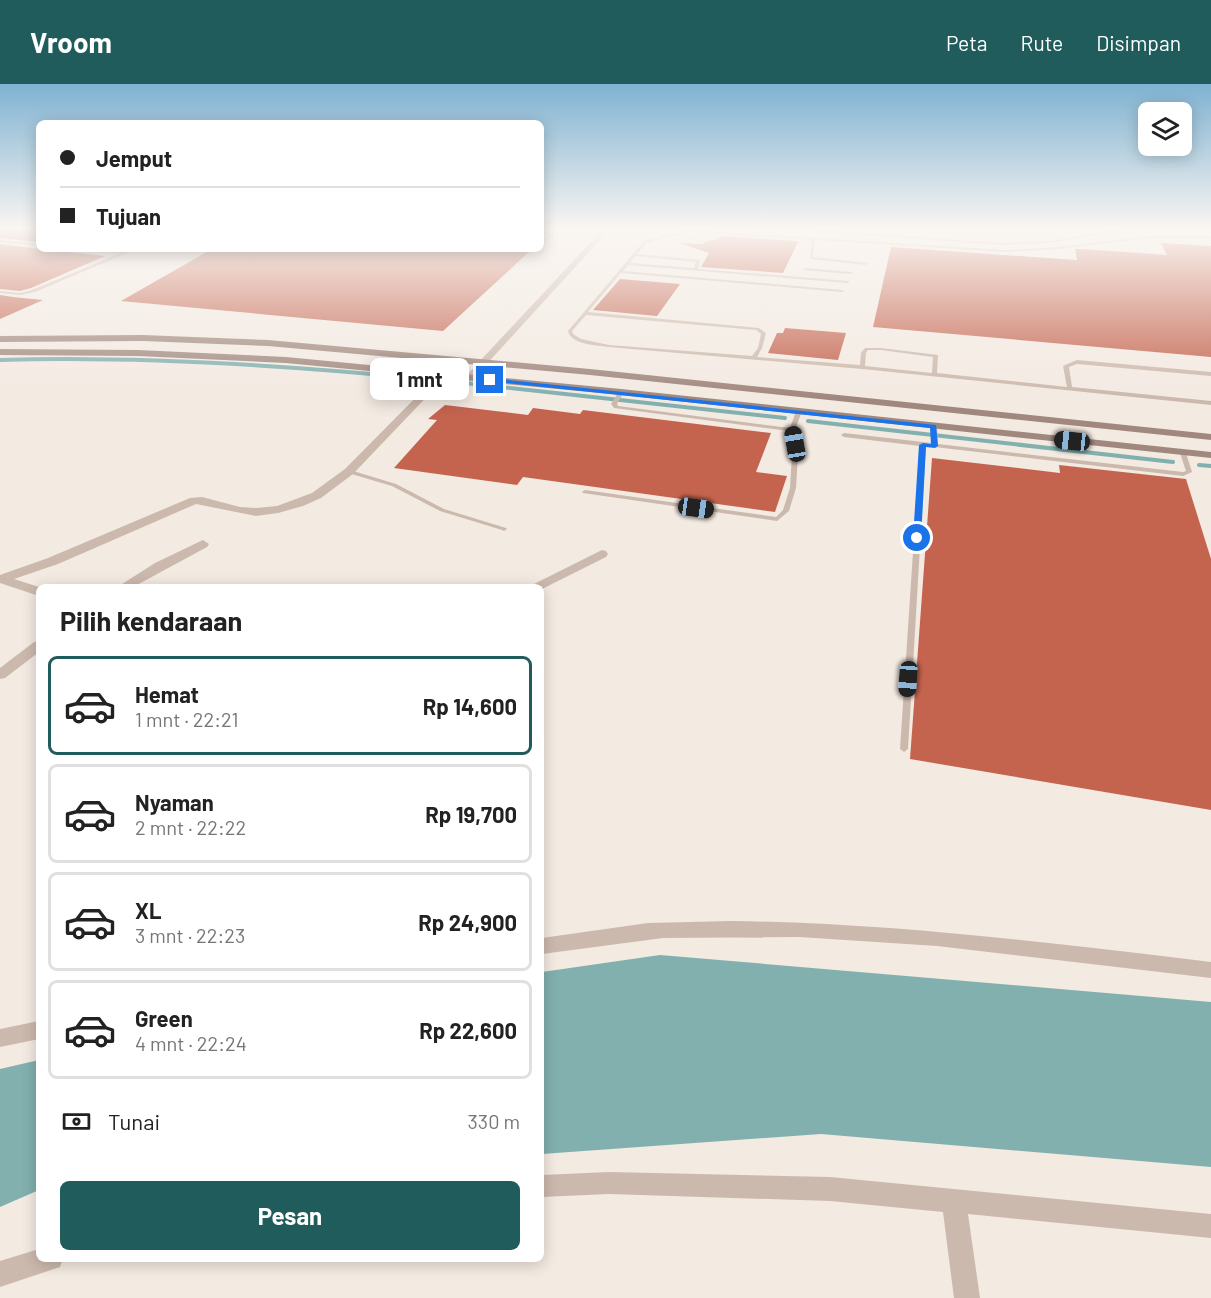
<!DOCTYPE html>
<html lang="id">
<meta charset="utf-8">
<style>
:root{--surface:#fff;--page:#f6f6f6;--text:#222;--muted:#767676;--line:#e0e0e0;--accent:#215c5c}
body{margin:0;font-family:Barlow,sans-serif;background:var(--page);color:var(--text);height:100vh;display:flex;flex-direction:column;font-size:22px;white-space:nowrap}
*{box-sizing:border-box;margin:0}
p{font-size:20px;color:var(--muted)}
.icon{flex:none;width:33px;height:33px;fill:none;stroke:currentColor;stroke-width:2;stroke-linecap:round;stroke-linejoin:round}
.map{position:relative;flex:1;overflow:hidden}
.sheet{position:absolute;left:36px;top:500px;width:508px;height:678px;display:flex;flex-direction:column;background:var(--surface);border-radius:9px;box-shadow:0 3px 15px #0003}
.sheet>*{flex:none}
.banner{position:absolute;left:36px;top:36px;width:508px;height:132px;border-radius:9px;box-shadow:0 3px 15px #0003;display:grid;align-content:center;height:132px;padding:0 24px;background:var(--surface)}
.tools{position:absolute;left:1138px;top:18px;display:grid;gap:12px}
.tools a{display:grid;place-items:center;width:54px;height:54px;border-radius:9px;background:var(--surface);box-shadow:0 3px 15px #0003;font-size:30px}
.end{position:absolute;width:27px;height:27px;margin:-14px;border:8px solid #1a73e8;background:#fff;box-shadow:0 0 0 3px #fff}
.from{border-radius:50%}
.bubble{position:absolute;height:42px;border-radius:9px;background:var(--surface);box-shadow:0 3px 15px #0003;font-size:20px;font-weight:700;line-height:42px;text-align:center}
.car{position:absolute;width:18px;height:36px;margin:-18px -9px;border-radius:8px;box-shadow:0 0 4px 2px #0007;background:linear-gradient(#222 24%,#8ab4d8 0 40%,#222 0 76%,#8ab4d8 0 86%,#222 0)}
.banner b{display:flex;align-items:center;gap:21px;height:57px;font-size:22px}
.banner b+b{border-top:2px solid var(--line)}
.banner i{width:15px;height:15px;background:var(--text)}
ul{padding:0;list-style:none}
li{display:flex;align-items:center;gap:18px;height:99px;margin:0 12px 9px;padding:0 12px;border:3px solid var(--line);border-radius:9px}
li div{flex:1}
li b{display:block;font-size:22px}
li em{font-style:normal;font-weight:700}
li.current{border-color:var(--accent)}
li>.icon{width:54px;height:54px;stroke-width:1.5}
h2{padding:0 24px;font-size:27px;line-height:72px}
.pay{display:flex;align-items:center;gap:15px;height:66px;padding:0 24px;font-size:22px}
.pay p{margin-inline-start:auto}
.cta{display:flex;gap:12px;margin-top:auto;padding:12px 24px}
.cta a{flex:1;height:69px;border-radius:9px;background:var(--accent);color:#fff;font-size:24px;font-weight:700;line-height:69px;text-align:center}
header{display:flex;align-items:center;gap:36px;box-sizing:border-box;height:84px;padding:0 30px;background:var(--accent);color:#fff}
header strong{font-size:28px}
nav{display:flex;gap:33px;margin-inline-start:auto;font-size:21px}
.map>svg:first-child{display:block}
.water{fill:#81b0af}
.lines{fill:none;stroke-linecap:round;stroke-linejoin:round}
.stream{stroke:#81b0af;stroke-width:4}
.building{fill:#c4644f}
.lane{fill:#ccb9ad;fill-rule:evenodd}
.street{fill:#ccb9ad;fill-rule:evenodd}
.secondary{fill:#a0887e;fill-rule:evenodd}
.route{fill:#1a73e8}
</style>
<header>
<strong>Vroom</strong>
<nav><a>Peta</a><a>Rute</a><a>Disimpan</a></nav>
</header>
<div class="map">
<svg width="1211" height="1214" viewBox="0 0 1211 1214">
<rect width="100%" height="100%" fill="#f3eae2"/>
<g class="water">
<polygon points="660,871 1211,918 1211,1083 821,1050 542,1070 542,888"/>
<polygon points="39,976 39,1106 0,1123 0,985"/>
</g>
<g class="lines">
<g class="stream">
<path d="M 0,276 C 143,272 284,281 426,295"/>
<polyline points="446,297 785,334"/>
<polyline points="808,337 1173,378"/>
<polyline points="1199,381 1211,382"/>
</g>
</g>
<g class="building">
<polygon points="0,144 39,144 39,158 0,154"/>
<polygon points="720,152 796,157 798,158 783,189 701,183 709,169 680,159 703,160 706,157 718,155"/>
<polygon points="1161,159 1211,162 1211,273 873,243 891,163 1077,176 1075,165 1081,165 1167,171"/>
<polygon points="0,160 39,165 105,172 31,204 20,207 0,205"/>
<polygon points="212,165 502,165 530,167 443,247 121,217"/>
<polygon points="620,195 680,200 657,232 593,226"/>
<polygon points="0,211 13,213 43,216 0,235"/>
<polygon points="785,244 846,249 838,276 768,269 777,249 783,249"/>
<polygon points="445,321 528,331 533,324 580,330 583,326 771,349 756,388 787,392 775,428 523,393 517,401 394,384 437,336 428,335"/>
<polygon points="932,374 1060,389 1059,381 1186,395 1211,475 1211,726 910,675"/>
</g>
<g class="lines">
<g class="lane">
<polygon points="556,144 561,144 542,160 542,157"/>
<path d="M 631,144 L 659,144 L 1005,166 L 1059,163 L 1150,152 L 1211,152 L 1211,154 L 1150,154 L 1059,165 L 1005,168 L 815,156 L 813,173 L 867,179 L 866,181 L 810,175 L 812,156 L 686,148 L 679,150 L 704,157 L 702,158 L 675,151 L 646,159 L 637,170 L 700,176 L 698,185 L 848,197 L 850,198 L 848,199 L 628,181 L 623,187 L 842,206 L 844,207 L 842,208 L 621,189 L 588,228 L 759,244 L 766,249 L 762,264 L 757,273 L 860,281 L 861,269 L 865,264 L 881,264 L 938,271 L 937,289 L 1067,303 L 1063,282 L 1077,276 L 1211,288 L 1211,292 L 1077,280 L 1069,283 L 1072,303 L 1211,317 L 1211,321 L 862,285 L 609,263 C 596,261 572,261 568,247 L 644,157 L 679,148 ZM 635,172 L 696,178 L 694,184 L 630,179 ZM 586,231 L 756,246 L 761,250 L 758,264 L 752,272 L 609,261 L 581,255 L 573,250 L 572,247 ZM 868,266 L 881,266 L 933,273 L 932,289 L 865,282 L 866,269 Z"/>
<polygon points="768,144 793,144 1002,159 1051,157 1114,146 1151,144 1114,148 1051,159 1002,161"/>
<polygon points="1188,144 1211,145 1211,147 1190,145"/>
<polygon points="0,156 39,160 39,162 0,158"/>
<path d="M 74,165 C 88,165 121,169 131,165 L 134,166 L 35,208 L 20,211 L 0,209 L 0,207 L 20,209 L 32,206 L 121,169 Z"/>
<polygon points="804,184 851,188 853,189 851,190 803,186"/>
<polygon points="619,307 624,308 617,320 618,322 790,344 796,327 801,326 802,327 795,346 798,371 796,404 789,427 777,437 583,409 582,408 585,406 776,433 783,426 790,404 792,371 789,347 614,324 611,320"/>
<polygon points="934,340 937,342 938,360 1183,388 1186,387 1180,369 1183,367 1186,369 1192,388 1183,392 926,362 908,665 904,668 900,665 920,362 844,353 841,351 844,349 932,359 931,342"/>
<polygon points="350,386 396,400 444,425 506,444 507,445 504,447 502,446 440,427 392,402 348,389 347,388"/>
</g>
<g class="street">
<polygon points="604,144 611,144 472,296 466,296 466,292"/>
<polygon points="440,289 445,292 438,301 353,390 321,414 303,422 278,429 256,432 196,420 58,480 14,495 39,503 39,512 0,499 0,491 48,474 190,414 202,413 240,423 256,424 277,422 312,409 345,385"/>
<polygon points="203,456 209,460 207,463 135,502 119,502 155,479"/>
<polygon points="602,466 606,467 608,470 606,473 542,505 542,502 530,502"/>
<polygon points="39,557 39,568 5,594 0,595 0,584 34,558"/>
<path d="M 731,837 C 892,839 1051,859 1211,878 L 1211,894 L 937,862 L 799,853 L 663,854 L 542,870 L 542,854 L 648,839 Z"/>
<polygon points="39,937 39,955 0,963 0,945"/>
<polygon points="609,1088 830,1093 1211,1130 1211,1154 968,1130 980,1214 954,1214 943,1128 830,1117 609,1110 542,1113 542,1091"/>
<polygon points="39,1165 39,1174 63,1174 60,1183 0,1203 0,1177"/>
</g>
<g class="secondary">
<polygon points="143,251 268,256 590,285 1211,350 1211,356 590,291 268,262 143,257 0,258 0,252"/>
<polygon points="0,265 138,266 286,273 621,305 1211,368 1211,374 621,311 286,279 138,272 0,271"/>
</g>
</g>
<linearGradient id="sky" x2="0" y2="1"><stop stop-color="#7fb2d1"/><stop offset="0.46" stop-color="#faf6f2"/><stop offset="1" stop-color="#faf6f2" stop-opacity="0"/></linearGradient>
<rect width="1211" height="314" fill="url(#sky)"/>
<polygon class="route" points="490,294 936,341 938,362 935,364 926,363 921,454 917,457 913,454 919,361 923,359 931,360 930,344 488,297"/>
</svg>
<div class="tools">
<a><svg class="icon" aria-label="layers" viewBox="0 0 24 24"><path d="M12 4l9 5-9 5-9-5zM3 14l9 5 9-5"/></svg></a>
</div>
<i class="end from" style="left:917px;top:454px"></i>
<i class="end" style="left:490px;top:296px"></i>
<div class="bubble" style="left:370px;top:274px;width:99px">1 mnt</div>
<i class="car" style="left:1072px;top:357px;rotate:276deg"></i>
<i class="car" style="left:795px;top:360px;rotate:350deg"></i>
<i class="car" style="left:696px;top:424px;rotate:98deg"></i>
<i class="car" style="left:908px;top:595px;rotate:184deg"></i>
<div class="banner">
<b><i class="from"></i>Jemput</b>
<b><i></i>Tujuan</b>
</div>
<section class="sheet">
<h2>Pilih kendaraan</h2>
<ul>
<li class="current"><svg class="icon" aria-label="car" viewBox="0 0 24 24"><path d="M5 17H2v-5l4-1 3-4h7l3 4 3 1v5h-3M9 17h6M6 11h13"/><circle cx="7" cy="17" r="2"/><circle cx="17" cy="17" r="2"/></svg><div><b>Hemat</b><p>1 mnt · 22:21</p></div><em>Rp 14,600</em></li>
<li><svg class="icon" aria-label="car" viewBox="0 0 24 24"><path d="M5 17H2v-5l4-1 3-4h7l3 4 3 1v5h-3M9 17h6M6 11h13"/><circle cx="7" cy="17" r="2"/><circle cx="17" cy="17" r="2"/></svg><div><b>Nyaman</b><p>2 mnt · 22:22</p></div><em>Rp 19,700</em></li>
<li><svg class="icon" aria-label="car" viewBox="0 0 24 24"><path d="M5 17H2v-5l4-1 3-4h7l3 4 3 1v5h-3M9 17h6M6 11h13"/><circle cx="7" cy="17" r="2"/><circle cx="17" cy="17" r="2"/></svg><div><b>XL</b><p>3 mnt · 22:23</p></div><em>Rp 24,900</em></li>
<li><svg class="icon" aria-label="car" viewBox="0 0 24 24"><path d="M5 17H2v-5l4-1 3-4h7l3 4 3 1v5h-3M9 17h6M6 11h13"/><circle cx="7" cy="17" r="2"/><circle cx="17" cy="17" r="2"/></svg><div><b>Green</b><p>4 mnt · 22:24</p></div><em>Rp 22,600</em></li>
</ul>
<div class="pay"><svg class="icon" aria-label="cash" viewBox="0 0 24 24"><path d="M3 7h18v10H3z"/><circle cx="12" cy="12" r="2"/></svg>Tunai<p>330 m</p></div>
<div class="cta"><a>Pesan</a></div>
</section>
</div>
